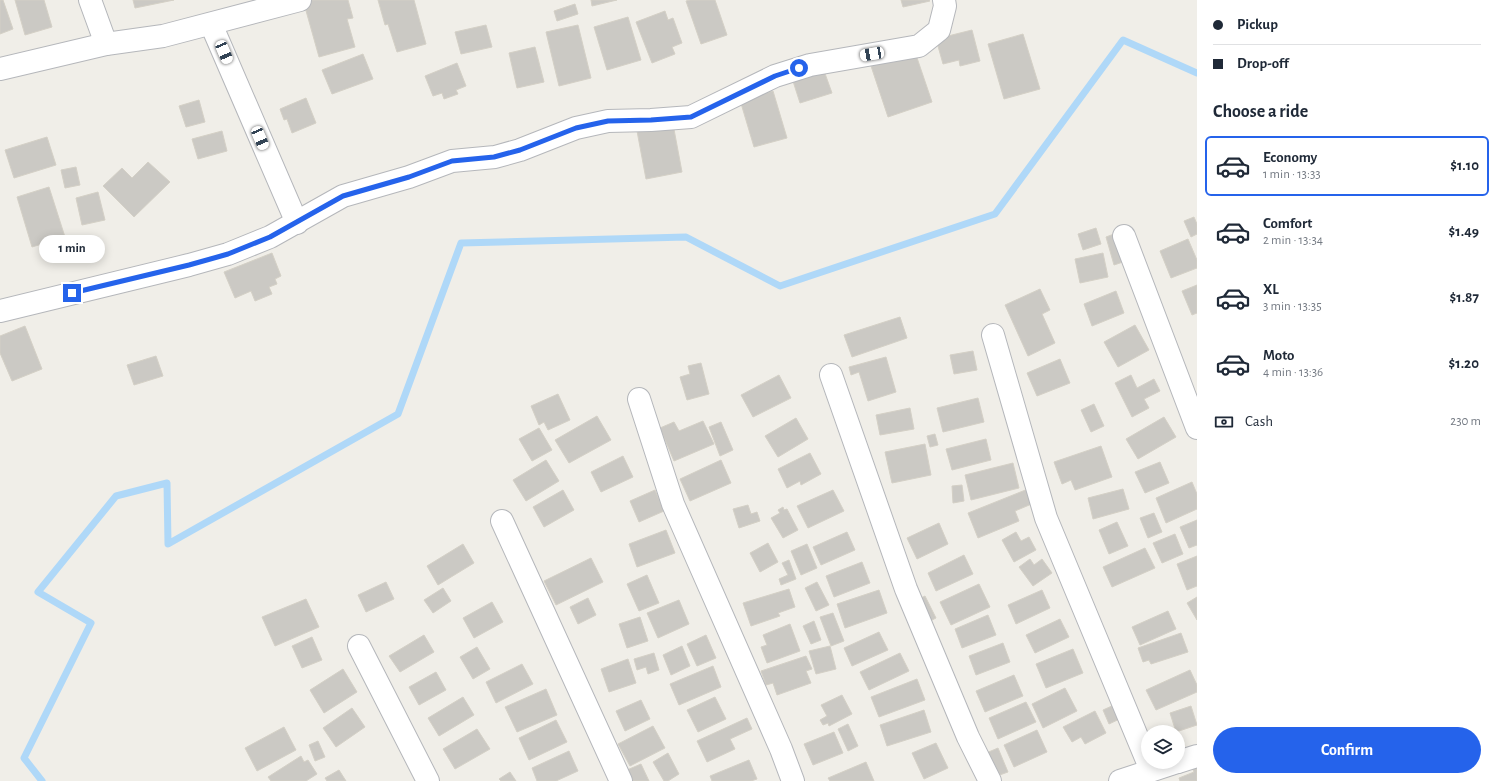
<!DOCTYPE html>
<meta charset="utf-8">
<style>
:root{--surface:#fff;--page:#f2f2f3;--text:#1f2937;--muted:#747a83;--line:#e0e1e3;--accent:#2563eb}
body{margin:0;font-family:"Alegreya Sans",sans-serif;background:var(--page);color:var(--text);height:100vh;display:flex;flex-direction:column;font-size:15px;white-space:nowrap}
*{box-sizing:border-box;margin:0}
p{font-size:13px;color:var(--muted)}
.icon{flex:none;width:22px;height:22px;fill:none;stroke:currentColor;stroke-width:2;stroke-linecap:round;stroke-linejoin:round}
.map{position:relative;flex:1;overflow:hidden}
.sheet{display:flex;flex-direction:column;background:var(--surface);width:300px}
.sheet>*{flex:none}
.top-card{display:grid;align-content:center;height:88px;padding:0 16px;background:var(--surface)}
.fabs{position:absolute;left:1141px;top:725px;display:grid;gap:8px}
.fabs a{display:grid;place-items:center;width:44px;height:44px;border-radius:50%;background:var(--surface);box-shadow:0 2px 10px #0003;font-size:20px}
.end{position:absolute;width:18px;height:18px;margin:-9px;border:5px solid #2563eb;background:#fff;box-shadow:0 0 0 2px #fff}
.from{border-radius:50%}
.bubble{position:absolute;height:28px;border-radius:14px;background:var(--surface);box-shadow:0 2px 10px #0003;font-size:13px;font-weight:700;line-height:28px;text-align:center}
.car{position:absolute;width:12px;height:24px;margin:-12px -6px;border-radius:5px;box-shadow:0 0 3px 1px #0007;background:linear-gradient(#fff 24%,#345 0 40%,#fff 0 76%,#345 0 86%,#fff 0)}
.top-card b{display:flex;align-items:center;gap:14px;height:38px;font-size:15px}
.top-card b+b{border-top:1px solid var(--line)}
.top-card i{width:10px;height:10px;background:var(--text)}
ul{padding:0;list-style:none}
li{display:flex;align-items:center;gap:12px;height:60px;margin:0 8px 6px;padding:0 8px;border:2px solid transparent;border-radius:6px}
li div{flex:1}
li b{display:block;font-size:15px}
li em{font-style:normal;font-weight:700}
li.on{border-color:var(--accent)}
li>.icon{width:36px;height:36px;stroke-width:1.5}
h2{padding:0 16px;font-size:18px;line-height:48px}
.pay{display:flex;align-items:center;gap:10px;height:44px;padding:0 16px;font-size:15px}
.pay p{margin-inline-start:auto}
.action{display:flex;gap:8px;margin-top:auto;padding:8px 16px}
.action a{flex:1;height:46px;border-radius:24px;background:var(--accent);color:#fff;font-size:16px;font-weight:700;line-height:46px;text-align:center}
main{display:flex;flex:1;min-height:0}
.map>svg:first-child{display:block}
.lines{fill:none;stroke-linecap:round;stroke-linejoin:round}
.stream{stroke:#afd8f8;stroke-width:7}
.building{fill:#cbc9c4;stroke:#d4d0c6}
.minor-casing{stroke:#b5b7bb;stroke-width:24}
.minor{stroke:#fff;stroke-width:22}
.route{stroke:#2563eb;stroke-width:5}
</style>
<main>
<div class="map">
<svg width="1197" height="781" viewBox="0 0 1197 781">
<rect width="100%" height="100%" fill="#f0eee8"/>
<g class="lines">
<polyline class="stream" points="42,781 24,758 91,623 38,592 116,496 167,483 168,544 398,414 461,243 686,237 780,286 995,214 1123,40 1197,73"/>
</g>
<g class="building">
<polygon points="0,0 3,0 13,29 0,34"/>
<polygon points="15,0 44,0 52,27 25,35"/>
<polygon points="133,0 174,0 135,8"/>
<polygon points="303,0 348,0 353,18 347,19 355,47 319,57"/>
<polygon points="378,0 414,0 426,44 397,52 388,24 385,25"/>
<polygon points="591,0 617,0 592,6"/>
<polygon points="690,0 715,0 727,35 701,44 686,1"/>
<polygon points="901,0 929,0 930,1 903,7"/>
<polygon points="575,4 578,14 557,21 554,11"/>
<polygon points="665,11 668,20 673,18 682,43 672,47 675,54 652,63 636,22"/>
<polygon points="628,17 641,60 607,70 594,27"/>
<polygon points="486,25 492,47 461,54 455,32"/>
<polygon points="578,25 591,78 559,86 546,32"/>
<polygon points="972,30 980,61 960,66 959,60 943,64 936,39"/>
<polygon points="1023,34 1040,89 1004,99 988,44"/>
<polygon points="913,46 932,102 888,117 869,60"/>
<polygon points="535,47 544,82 517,88 509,53"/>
<polygon points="363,54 373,79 332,94 322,70"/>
<polygon points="457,63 466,86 456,90 458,94 444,99 442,93 433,96 425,76"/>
<polygon points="823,68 832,93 800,103 792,78"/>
<polygon points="773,91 787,138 754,147 740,100"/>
<polygon points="306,98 316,123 292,133 287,119 284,120 280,109"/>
<polygon points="199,100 205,122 186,127 179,106"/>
<polygon points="673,124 682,172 646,179 637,131"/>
<polygon points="222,131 227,151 198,159 192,139"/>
<polygon points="47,137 56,165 14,178 5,150"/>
<polygon points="148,162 170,182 134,217 103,186 122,168 132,178"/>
<polygon points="76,167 80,185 65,188 61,170"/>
<polygon points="49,187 65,237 32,247 17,197"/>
<polygon points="98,192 105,220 82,225 76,198"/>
<polygon points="1194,217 1197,224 1197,234 1191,237 1184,221"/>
<polygon points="1096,228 1101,244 1083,250 1078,234"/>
<polygon points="1114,234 1123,262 1114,265 1106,237"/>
<polygon points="1188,239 1197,260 1197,268 1171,278 1160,251"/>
<polygon points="272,253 281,276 275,279 277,284 269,287 272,294 255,301 251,291 235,298 224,272"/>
<polygon points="1103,253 1108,277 1080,283 1075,259"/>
<polygon points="1197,285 1197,313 1192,315 1182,291"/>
<polygon points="1040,289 1050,310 1042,314 1055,343 1028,356 1005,305"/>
<polygon points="1116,291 1124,313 1092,326 1084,304"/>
<polygon points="900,317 907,338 852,357 844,335"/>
<polygon points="1135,325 1149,350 1118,367 1104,342"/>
<polygon points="25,326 42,369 12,381 0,353 0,336"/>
<polygon points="973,351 977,370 954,374 950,355"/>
<polygon points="156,356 163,376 134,385 127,365"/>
<polygon points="886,357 896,392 868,401 859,372 851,375 849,367"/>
<polygon points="1060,359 1070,383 1037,396 1027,373"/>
<polygon points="701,363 709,394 687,400 680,377 690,374 688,366"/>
<polygon points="779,375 791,398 753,417 741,395"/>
<polygon points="1131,375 1137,388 1154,379 1160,391 1144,399 1149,408 1132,417 1115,383"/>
<polygon points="558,394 570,420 548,430 544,422 539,425 531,406"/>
<polygon points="978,398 984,422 943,432 937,408"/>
<polygon points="1094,404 1104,426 1091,432 1081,410"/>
<polygon points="910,408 914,429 880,435 876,415"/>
<polygon points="597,416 611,440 569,463 555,440"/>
<polygon points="1164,417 1176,437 1138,459 1126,439"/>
<polygon points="796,418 808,439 778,457 765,436"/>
<polygon points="703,421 714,444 674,461 660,428 674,422 679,431"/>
<polygon points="721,422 733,450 720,456 709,427"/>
<polygon points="539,428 552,450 532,461 519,439"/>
<polygon points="935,434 938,445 930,447 927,436"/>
<polygon points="986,439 991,460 952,470 946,449"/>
<polygon points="925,444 931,475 892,483 885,452"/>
<polygon points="1101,446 1112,477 1075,490 1071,480 1062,484 1054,462"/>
<polygon points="810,453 821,474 801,485 800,481 787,488 778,469"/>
<polygon points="623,456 633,477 601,492 591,472"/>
<polygon points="546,460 559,481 526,501 513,480"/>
<polygon points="721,460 731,483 690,501 680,479"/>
<polygon points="1160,462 1169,483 1145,493 1135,472"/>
<polygon points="1013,463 1019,488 971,500 965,475"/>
<polygon points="1192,482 1197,494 1197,509 1166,523 1156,498"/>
<polygon points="962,485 964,501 953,503 952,486"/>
<polygon points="1028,489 1034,503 1015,511 1019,521 978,538 968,513"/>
<polygon points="1123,489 1129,509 1093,519 1088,498"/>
<polygon points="563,490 574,510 544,527 533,507"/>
<polygon points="655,490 664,511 639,522 630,501"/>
<polygon points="833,490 844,511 808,528 797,506"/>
<polygon points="748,505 751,514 757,512 760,521 739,528 733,509"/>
<polygon points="783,507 784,510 787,509 798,530 783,538 771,518 780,513 778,510"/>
<polygon points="1154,513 1162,532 1148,538 1140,518"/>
<polygon points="1197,520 1197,545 1189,548 1180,527"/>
<polygon points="1117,522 1128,546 1109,554 1099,530"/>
<polygon points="939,523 948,544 917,559 907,538"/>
<polygon points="666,530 675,553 637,567 629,544"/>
<polygon points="847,532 855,550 821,565 813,547"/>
<polygon points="1016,532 1021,541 1029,537 1036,550 1014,562 1002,540"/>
<polygon points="1175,534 1183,554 1162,563 1153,543"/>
<polygon points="768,543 778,562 760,572 750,553"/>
<polygon points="463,544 474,563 438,585 427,566"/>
<polygon points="807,544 817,568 801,575 791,551"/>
<polygon points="1145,548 1155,568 1112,587 1103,567"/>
<polygon points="964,555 973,574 936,591 928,573"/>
<polygon points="1197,556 1197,586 1187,590 1177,564"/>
<polygon points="591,558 603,582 556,605 544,581"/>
<polygon points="1030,559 1034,565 1042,559 1052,573 1033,586 1019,567"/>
<polygon points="789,560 796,579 781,585 779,579 788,575 782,563"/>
<polygon points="862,562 870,583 834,597 826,576"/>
<polygon points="647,575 659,603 639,611 627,584"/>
<polygon points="386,582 394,599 366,612 358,595"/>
<polygon points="817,582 829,605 816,611 805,588"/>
<polygon points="979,584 990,607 951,625 940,602"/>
<polygon points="443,588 451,601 433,613 424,600"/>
<polygon points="789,589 795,607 778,613 780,616 751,626 743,603"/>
<polygon points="879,590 887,613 845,628 837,604"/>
<polygon points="1042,590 1050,608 1016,624 1008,605"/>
<polygon points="925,596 936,618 926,623 915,601"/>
<polygon points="1197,597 1197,620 1187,603"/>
<polygon points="588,598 596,615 578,624 570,607"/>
<polygon points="306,599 319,627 275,646 262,617"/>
<polygon points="679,600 689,624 658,638 647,613"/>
<polygon points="492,602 503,622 474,638 463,618"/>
<polygon points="1168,611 1176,629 1140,645 1132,627"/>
<polygon points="833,613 844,641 831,646 820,617"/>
<polygon points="988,615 996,635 962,648 955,629"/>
<polygon points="640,617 648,641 627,648 619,624"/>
<polygon points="1060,619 1069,637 1035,653 1026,635"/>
<polygon points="814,621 821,640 811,644 803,626"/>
<polygon points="790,624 800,651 767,663 761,647 767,645 763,635"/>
<polygon points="879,632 888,650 852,666 844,648"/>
<polygon points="1181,633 1188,652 1151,664 1149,660 1143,662 1138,648"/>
<polygon points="424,635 434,652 400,672 389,656"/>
<polygon points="706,635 716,658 697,666 687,644"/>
<polygon points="312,637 322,660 302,668 292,646"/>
<polygon points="1003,643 1010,662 976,675 969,656"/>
<polygon points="682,646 690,666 671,675 663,655"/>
<polygon points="830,646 836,669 816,674 809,651"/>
<polygon points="477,647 490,669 473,679 460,657"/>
<polygon points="1073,649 1083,673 1046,688 1036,664"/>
<polygon points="654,653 659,670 648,674 646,667 637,670 634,659"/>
<polygon points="900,653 909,671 869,690 860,672"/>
<polygon points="806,656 812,669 806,671 811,683 777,695 773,683 766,685 761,671"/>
<polygon points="628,659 636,683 609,692 601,669"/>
<polygon points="522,664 533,684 496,703 486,682"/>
<polygon points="713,666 721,687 679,705 670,684"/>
<polygon points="343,669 357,692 324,713 310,690"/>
<polygon points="1190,670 1197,685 1197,692 1156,710 1146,690"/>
<polygon points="436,672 446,690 419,705 409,687"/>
<polygon points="1014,675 1023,696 985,712 976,691"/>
<polygon points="917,679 925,700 879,717 871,697"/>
<polygon points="1065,688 1077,711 1043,728 1032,704"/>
<polygon points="546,689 557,715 517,732 505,707"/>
<polygon points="842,695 852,714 829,726 828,723 823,725 820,720 827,716 821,705"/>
<polygon points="463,697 474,715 439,736 428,718"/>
<polygon points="715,697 726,719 698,732 687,710"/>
<polygon points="641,700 650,719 625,731 616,711"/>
<polygon points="1123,701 1128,715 1109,724 1103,710"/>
<polygon points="1026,702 1036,722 998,739 989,718"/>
<polygon points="1191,706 1197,725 1176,732 1170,713"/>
<polygon points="352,708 365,727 336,747 323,728"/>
<polygon points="924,710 931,732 887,746 880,725"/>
<polygon points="1095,711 1106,733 1085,744 1081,737 1072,742 1063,727"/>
<polygon points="747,718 752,729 730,739 735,749 707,762 697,741"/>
<polygon points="556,720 567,742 529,760 519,738"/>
<polygon points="848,724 858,746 848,751 838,729"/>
<polygon points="653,726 665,748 630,766 618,744"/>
<polygon points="284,727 296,750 257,771 245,748"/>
<polygon points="477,729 490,749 455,769 443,749"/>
<polygon points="1037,730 1047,752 1014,767 1004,745"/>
<polygon points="834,732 843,753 813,765 804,744"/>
<polygon points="318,741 325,757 315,761 309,745"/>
<polygon points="936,743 948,768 924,779 912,753"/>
<polygon points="998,748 1008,772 994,777 984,754"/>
<polygon points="569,751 578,771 556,781 537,781 532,768"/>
<polygon points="668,753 679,774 668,781 664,781 653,762"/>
<polygon points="301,756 304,762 308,760 317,774 306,781 271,781 268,777"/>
<polygon points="749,760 757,779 751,781 712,781 710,776"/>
<polygon points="866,762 874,781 830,781 828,778"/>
<polygon points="641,764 649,781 624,781 620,773"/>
<polygon points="1197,764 1197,781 1180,781 1179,778 1194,772 1192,767"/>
<polygon points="339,770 346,781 327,781 325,778"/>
<polygon points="510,772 516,781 501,781 499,779"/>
</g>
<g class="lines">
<g class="minor-casing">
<g id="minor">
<polyline points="90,0 106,44"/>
<polyline points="211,24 297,223"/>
<polyline points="0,69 106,44 163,36 300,0"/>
<polyline points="1124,236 1197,428"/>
<polyline points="0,311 189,265 228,254 270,237 343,196 409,177 452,161 495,157 520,150 576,128 608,121 651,120 691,117 775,76 810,65 919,46 939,30 945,6 944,0"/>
<polyline points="993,335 1046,518 1151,770"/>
<polyline points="831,375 906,589 968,737 990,781"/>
<polyline points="639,399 673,504 781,749 793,781"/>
<polyline points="502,521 621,781"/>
<polyline points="359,646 428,781"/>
<polyline points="1178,762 1197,756"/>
<polyline points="1120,781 1177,762"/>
</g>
</g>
<use href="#minor" class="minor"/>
</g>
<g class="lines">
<polyline class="route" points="72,293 189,265 228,254 270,237 343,196 409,177 452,161 494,157 520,150 576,128 608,121 651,120 691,117 775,76 799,68"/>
</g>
</svg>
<div class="fabs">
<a><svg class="icon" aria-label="layers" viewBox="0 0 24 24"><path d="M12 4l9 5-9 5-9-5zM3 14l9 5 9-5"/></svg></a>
</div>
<i class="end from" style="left:799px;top:68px"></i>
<i class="end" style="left:72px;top:293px"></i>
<div class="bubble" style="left:39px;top:235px;width:66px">1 min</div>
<i class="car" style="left:224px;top:52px;rotate:157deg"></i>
<i class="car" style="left:872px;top:54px;rotate:260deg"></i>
<i class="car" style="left:260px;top:138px;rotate:157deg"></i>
</div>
<section class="sheet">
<div class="top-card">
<b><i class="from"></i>Pickup</b>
<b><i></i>Drop-off</b>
</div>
<h2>Choose a ride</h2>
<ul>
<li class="on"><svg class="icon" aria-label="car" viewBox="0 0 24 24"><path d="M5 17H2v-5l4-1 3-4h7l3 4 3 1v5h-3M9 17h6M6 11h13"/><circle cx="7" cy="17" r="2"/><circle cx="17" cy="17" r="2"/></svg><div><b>Economy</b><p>1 min · 13:33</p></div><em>$1.10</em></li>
<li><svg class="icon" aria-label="car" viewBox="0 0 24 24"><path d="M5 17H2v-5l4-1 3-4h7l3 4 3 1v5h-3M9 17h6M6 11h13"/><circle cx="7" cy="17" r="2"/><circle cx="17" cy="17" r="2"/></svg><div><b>Comfort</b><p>2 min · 13:34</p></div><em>$1.49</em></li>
<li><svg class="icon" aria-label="car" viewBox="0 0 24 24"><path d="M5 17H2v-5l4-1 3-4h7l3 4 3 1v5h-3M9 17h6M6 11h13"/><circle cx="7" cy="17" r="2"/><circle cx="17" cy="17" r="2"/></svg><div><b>XL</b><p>3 min · 13:35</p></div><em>$1.87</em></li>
<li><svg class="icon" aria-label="car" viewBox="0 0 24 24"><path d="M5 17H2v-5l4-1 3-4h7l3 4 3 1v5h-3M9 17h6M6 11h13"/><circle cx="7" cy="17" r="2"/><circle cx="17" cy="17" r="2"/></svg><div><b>Moto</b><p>4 min · 13:36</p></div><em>$1.20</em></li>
</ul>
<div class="pay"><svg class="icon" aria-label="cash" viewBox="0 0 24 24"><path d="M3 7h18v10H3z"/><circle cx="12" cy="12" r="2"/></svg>Cash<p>230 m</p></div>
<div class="action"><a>Confirm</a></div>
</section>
</main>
